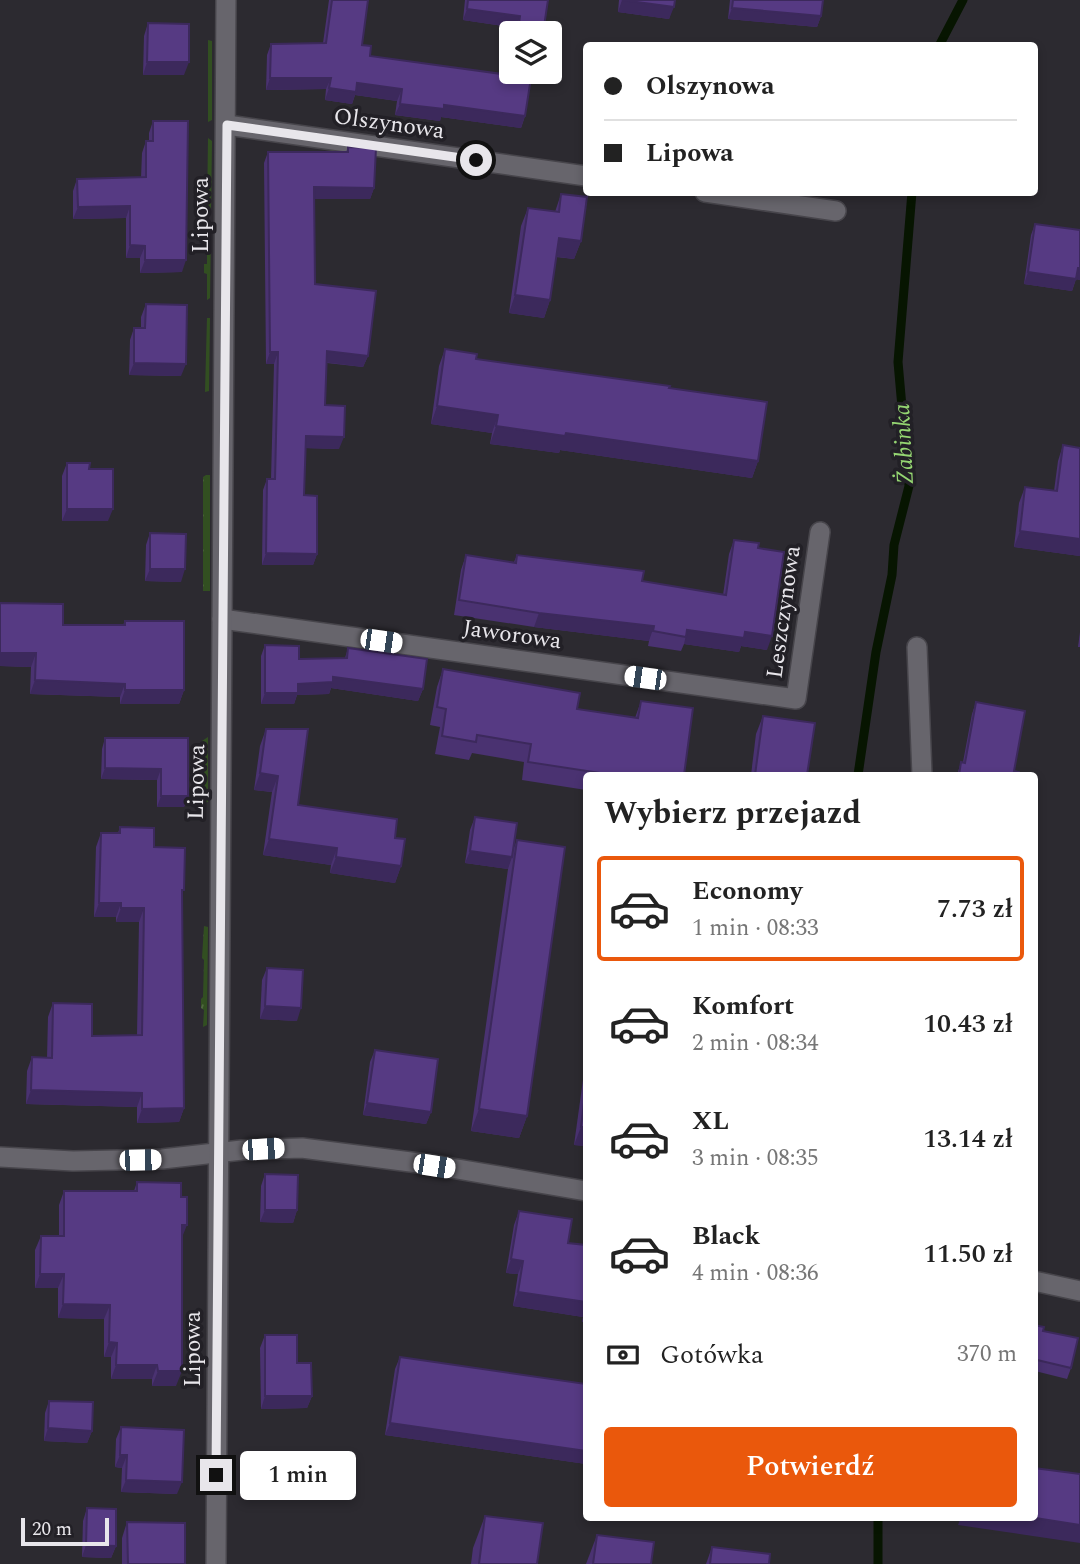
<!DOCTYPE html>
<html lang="pl">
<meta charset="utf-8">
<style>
:root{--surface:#fff;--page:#f2f2f2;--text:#222;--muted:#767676;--line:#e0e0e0;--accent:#ea580c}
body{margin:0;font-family:Spectral,serif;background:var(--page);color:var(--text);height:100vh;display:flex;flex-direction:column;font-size:26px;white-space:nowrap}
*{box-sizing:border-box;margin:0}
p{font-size:23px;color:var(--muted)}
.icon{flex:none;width:38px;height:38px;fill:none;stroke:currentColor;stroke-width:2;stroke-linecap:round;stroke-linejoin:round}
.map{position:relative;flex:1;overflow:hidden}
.drawer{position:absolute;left:583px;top:772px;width:455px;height:749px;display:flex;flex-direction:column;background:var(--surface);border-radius:7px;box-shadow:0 4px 10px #0003}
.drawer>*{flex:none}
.hud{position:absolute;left:583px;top:42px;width:455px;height:154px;border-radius:7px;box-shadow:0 4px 10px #0003;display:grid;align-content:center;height:154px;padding:0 21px;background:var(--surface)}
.buttons{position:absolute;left:499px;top:21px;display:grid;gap:14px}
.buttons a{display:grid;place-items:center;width:63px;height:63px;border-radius:7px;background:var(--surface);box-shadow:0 4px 10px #0003;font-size:35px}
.scale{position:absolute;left:21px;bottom:18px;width:88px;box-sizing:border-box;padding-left:7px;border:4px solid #e8e6eb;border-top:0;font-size:19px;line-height:24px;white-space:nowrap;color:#e8e6eb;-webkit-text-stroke:5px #222026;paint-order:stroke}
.end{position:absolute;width:32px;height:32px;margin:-16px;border:9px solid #e8e6eb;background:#111;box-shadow:0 0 0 4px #111}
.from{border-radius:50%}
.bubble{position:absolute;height:49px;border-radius:7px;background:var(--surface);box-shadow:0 4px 10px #0003;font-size:23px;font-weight:600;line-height:49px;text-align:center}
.car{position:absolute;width:21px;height:42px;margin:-21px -10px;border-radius:9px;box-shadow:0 0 5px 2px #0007;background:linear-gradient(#fff 24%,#345 0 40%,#fff 0 76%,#345 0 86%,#fff 0)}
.hud b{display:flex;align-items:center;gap:24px;height:66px;font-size:26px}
.hud b+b{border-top:2px solid var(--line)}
.hud i{width:18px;height:18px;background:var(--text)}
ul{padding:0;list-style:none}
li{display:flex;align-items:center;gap:21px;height:105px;margin:0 14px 10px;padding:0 7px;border:4px solid transparent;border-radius:7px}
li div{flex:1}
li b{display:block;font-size:26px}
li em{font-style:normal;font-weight:600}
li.on{border-color:var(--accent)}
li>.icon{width:63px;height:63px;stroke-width:1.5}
h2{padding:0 21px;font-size:32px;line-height:84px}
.pay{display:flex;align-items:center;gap:18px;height:77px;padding:0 21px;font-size:26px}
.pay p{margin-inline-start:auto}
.action{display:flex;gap:14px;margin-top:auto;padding:14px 21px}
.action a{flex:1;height:80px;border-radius:7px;background:var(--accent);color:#fff;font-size:28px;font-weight:600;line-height:80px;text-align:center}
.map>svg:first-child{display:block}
.grass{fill:url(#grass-tufts)}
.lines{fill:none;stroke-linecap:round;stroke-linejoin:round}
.stream{stroke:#071501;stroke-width:9}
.minor-casing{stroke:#47454b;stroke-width:22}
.minor{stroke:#67656c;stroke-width:19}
.wall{fill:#4a3271}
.shaded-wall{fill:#3c295c}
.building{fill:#563a83;stroke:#3c295c;stroke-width:2}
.route{stroke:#e8e6eb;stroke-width:9}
.labels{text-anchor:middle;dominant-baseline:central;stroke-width:7;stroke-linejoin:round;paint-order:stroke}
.street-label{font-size:23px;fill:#e8e6eb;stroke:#222026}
.water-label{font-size:24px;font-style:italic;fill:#95d672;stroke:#222026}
</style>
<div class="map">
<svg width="1080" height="1564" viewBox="0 0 1080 1564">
<defs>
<pattern id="grass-tufts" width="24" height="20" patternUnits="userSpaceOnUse" patternTransform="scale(1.75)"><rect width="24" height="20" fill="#324f21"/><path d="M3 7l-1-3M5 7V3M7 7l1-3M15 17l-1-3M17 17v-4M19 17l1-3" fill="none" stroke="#506841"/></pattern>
</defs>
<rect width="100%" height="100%" fill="#2c2a30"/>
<g class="grass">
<polygon points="208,40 212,41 212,120 208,122"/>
<polygon points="208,138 212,141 211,211 207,215"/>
<polygon points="207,227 211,229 210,298 207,300 207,274 204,273 204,264 207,264"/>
<polygon points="207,318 210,318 209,391 205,392"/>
<polygon points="206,475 210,475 210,591 203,591 203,477"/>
<polygon points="208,737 208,802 203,803 202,741"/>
<polygon points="204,926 208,927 207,1025 203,1027 204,1010 201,1008 201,999 203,997 204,960 202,958"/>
</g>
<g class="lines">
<g class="stream">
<polyline points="939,46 963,0"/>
<polyline points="858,775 876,652 892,575 894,545 909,486 898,362 912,192"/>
<polyline points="878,1564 878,1517"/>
</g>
<g class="minor-casing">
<g id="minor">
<polyline points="227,125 586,176"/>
<polyline points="705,192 836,211"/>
<polyline points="222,619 796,699 820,532"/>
<polyline points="917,647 922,775"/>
<polyline points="0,1157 73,1161 162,1159 242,1150 302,1148 434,1165 586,1191"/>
<polyline points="1034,1281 1080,1291"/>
<polyline points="216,1564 226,0"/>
</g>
</g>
<use href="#minor" class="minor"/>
</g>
<g class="wall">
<polygon points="329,0 368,0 362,45 370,56 525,116 521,128 441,117 440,121 395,115 397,101 355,95 352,104 325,100 326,89 266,90 267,55 271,44 323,43"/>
<polygon points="465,0 548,0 543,33 515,33 516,28 463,20"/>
<polygon points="619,0 675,0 669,19 618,12"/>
<polygon points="730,0 823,0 821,16 817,27 728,19"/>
<polygon points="148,23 184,75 143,75 144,36"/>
<polygon points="153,121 182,272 140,273 140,258 126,258 126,218 73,219 73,191 77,179 141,178 142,153 146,141 149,141 149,133"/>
<polygon points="348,147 374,188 370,199 314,199 315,284 368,356 363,367 327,363 325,405 339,449 305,448 304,495 317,554 313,565 262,565 263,490 267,479 271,479 274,364 266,364 264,163 268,152 346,152"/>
<polygon points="561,194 581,241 574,259 556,257 550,300 544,318 509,313 521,226 528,208 555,212"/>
<polygon points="1035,224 1080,230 1080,280 1076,279 1072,291 1024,284 1031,235"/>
<polygon points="146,304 181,376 129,375 130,340 134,328 141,328 141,317"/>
<polygon points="445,349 476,359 669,388 758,461 752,478 560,450 559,453 490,444 492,433 431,424 439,366"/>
<polygon points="1063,445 1080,556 1014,547 1019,503 1025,487 1054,491 1058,461"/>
<polygon points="67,463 89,469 108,521 62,521 62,476"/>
<polygon points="150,533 181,582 145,581 146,545"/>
<polygon points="734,540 758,548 767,650 741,646 739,652 684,644 681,651 648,646 649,641 534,627 454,615 461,570 466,555 514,562 517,555 642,581 723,595 729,554"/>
<polygon points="0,603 63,625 123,625 125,621 184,690 179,704 120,704 120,697 30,694 31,667 0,666"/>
<polygon points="1080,632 1080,647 1078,647"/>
<polygon points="265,645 299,659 345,658 348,648 423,689 418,701 331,688 329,694 297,695 294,704 261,704 261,656"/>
<polygon points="443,669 577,709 635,718 641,701 684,775 586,775 586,790 522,780 524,762 472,753 469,760 435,754 440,727 430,725 437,687"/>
<polygon points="976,702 1014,771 1019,775 957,775 961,762 963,762 972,714"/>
<polygon points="763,716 807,775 751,775 756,734"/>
<polygon points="266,729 298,805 395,838 401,866 395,883 330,873 331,865 263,855 272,792 254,790 260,746"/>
<polygon points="105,738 188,738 188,796 184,807 157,807 157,780 101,779 102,749"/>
<polygon points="475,817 513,850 517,840 527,1116 519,1138 471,1131 508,869 465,863 470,830"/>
<polygon points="120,827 154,847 182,895 184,1108 179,1122 137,1123 137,1107 26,1104 27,1071 32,1057 47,1058 48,1017 53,1003 92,1036 137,1035 139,922 116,922 116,917 94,917 96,847 101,833 118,833"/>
<polygon points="267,968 297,1021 260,1019 262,980"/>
<polygon points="375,1050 431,1112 426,1124 363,1115 370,1062"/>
<polygon points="586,1058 586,1146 574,1145"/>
<polygon points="265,1174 297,1210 293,1223 260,1222 261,1186"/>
<polygon points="137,1182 182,1237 176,1386 152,1386 152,1379 111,1379 111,1357 104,1357 104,1319 58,1318 58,1288 35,1288 35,1250 41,1236 59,1236 59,1205 64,1191 134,1191"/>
<polygon points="519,1211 568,1243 586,1245 586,1322 582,1322 583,1317 513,1306 518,1274 506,1273 514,1225"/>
<polygon points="1043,1331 1071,1368 1067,1379 1035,1371"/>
<polygon points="265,1335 297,1363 312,1396 307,1408 261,1409 260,1348"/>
<polygon points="400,1357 586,1384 586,1464 385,1435 395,1369"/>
<polygon points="49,1401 92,1431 87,1443 44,1441 45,1413"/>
<polygon points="121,1427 177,1494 121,1492 122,1468 115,1467 116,1439"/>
<polygon points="87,1508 116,1546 111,1558 82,1557 83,1521"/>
<polygon points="485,1516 537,1564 471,1564 473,1548"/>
<polygon points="127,1522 185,1564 122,1564 122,1538"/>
<polygon points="597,1535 651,1564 586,1564"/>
<polygon points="712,1547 769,1564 706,1564"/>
</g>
<g class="shaded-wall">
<polygon points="622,0 674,7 669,19 618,12"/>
<polygon points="732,8 821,16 817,27 728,19"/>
<polygon points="467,9 520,16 516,28 463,20"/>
<polygon points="518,31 536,33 517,33"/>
<polygon points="147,62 189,62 184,75 143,75"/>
<polygon points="270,78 331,78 326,89 266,90"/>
<polygon points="357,83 402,89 397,101 355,95 352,104 325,100 329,88"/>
<polygon points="400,104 444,105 525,116 521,128 441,117 440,121 395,115"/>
<polygon points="314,187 374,188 370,199 310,199"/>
<polygon points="130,206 126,218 73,219 78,207"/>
<polygon points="559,238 581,241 574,259 552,256"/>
<polygon points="130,245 145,246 140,258 126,258"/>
<polygon points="145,260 186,260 182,272 140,273"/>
<polygon points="1078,268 1080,268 1080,280 1076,279 1072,291 1024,284 1028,272"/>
<polygon points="515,295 550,300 544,318 509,313"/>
<polygon points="327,351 368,356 363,367 323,362"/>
<polygon points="270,352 278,352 274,364 266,364"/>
<polygon points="134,363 186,364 181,376 129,375"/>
<polygon points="437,406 498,415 492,433 431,424"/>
<polygon points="496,426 566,433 758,461 752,478 560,450 559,453 490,444"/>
<polygon points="306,436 344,437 339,449 301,448"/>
<polygon points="67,509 113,509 108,521 62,521"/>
<polygon points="1020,531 1080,539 1080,556 1014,547"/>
<polygon points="266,553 317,554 313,565 262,565"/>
<polygon points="150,569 185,569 181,582 145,581"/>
<polygon points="539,613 654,626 649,641 534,627"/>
<polygon points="687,630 745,632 772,636 767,650 741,646 739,652 684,644"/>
<polygon points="0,653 36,653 31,667 0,666"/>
<polygon points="333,677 423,689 418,701 331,688 329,694 297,695 294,704 261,704 265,693 298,684"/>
<polygon points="35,680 125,684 120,697 30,694"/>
<polygon points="125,690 184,690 179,704 120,704"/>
<polygon points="105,768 161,769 157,780 101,779"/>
<polygon points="260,773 278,776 272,792 254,790"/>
<polygon points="161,796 188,796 184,807 157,807"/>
<polygon points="269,839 337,848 331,865 263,855"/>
<polygon points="470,851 512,857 508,869 465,863"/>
<polygon points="336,857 401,866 395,883 330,873"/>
<polygon points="99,903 121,903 116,917 94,917"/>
<polygon points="121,908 144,908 139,922 116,922"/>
<polygon points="265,1006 301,1008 297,1021 260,1019"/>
<polygon points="31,1090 142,1093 137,1107 26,1104"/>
<polygon points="367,1103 431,1112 426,1124 363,1115"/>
<polygon points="184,1108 179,1122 137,1123 142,1109"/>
<polygon points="479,1109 527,1116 519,1138 471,1131"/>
<polygon points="581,1127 586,1127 586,1146 574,1145"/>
<polygon points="265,1210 297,1210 293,1223 260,1222"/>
<polygon points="182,1225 187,1225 181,1240"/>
<polygon points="511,1259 523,1261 518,1274 506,1273"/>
<polygon points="40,1274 64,1274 58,1288 35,1288"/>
<polygon points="518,1292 586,1302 586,1308 583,1317 513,1306"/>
<polygon points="63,1304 110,1305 104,1319 58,1318"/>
<polygon points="586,1312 586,1322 582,1322"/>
<polygon points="109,1342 117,1343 111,1357 104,1357"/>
<polygon points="116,1365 157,1365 152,1379 111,1379"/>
<polygon points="158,1371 182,1371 176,1386 152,1386"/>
<polygon points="265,1396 312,1396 307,1408 261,1409"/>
<polygon points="390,1423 586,1451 586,1464 385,1435"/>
<polygon points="48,1428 92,1431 87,1443 44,1441"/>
<polygon points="120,1455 127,1455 122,1468 115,1467"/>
<polygon points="126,1480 182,1482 177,1494 121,1492"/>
<polygon points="961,1517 1029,1517 1080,1525 1080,1543 958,1525"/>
<polygon points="86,1545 116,1546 111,1558 82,1557"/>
</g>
<g class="building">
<polygon points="332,0 368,0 362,45 371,46 370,56 531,78 525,116 444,105 444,109 400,104 402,89 357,83 356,92 329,88 331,78 270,78 271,44 326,43"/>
<polygon points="468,0 548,0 543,33 518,31 520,16 467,9"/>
<polygon points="622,0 675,0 674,7"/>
<polygon points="733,0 823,0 821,16 732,8"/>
<polygon points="148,23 189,24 189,62 147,62"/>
<polygon points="153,121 188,121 186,260 145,260 145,246 130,245 130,206 78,207 77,179 146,177 146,141 153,141"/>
<polygon points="348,147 376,148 374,188 314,187 315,284 376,291 368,356 327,351 325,405 345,406 344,437 306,436 304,495 317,496 317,554 266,553 267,479 275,479 278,352 270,352 268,152 348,152"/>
<polygon points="561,194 587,197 581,241 559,238 550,300 515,295 528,208 559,212"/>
<polygon points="1035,224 1080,230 1080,268 1078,268 1076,279 1028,272"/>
<polygon points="146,304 187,305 186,364 134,363 134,328 145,328"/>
<polygon points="445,349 477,354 476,359 670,386 669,388 767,402 758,461 566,433 565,436 496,426 498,415 437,406"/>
<polygon points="1063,445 1080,448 1080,539 1020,531 1025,487 1057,491"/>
<polygon points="67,463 90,463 89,469 113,469 113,509 67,509"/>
<polygon points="150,533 186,534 185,569 150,569"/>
<polygon points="734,540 759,543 758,548 784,552 772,636 745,632 744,638 687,630 686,637 653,631 654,626 539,613 459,600 466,555 516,563 517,555 644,571 642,581 726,595"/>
<polygon points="0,603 63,604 63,625 125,625 125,621 184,621 184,690 125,690 125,684 35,680 36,653 0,653"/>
<polygon points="265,645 299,646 299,659 347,658 348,648 427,659 423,689 333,677 333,682 298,684 298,693 265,693"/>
<polygon points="443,669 580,693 577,709 638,718 641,701 693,708 684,775 613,775 528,762 531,744 477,735 476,742 442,736 446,709 437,707"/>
<polygon points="976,702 1025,711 1014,771 1019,772 1019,775 959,775 961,762 965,763"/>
<polygon points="763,716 815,723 807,775 755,775"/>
<polygon points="266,729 308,729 298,805 397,819 395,838 405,839 401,866 336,857 337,848 269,839 278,776 260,773"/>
<polygon points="105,738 188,738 188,796 161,796 161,769 105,768"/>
<polygon points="475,817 517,823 512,857 470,851"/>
<polygon points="120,827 154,828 154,847 185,848 184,890 182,890 184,1108 142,1109 142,1093 31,1090 32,1057 52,1058 53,1003 92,1004 92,1036 142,1035 144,908 121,908 121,903 99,903 101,833 120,833"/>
<polygon points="517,840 565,847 527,1116 479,1109"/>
<polygon points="267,968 303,970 301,1008 265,1006"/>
<polygon points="375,1050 438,1059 431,1112 367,1103"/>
<polygon points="586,1087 586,1127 581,1127"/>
<polygon points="265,1174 298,1175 297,1210 265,1210"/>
<polygon points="137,1182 181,1183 181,1197 187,1197 187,1225 182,1225 182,1371 158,1371 157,1365 116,1365 117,1343 109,1342 110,1305 63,1304 64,1274 40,1274 41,1236 64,1236 64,1191 137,1191"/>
<polygon points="519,1211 572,1219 568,1243 586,1245 586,1302 518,1292 523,1261 511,1259"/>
<polygon points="1034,1325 1044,1327 1043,1331 1078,1338 1071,1368 1037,1360 1034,1374"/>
<polygon points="265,1335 297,1335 297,1363 311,1363 312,1396 265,1396"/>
<polygon points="400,1357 586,1384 586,1451 390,1423"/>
<polygon points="49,1401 93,1402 92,1431 48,1428"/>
<polygon points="121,1427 184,1430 182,1482 126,1480 127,1455 120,1455"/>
<polygon points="1034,1468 1080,1474 1080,1525 1029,1517 1034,1517"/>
<polygon points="87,1508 116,1509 116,1546 86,1545"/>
<polygon points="485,1516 543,1523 537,1564 479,1564"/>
<polygon points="127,1522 185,1523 185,1564 128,1564"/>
<polygon points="597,1535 654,1542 651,1564 593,1564"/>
<polygon points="712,1547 770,1554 769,1564 710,1564"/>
</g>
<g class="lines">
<polyline class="route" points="216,1475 227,125 476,160"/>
</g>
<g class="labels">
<g class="street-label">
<text transform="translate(389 124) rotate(8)">Olszynowa</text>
<text transform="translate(201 215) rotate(-90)">Lipowa</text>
<text transform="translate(784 612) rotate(-82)">Leszczynowa</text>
<text transform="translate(512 635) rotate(8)">Jaworowa</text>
<text transform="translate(197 782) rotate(-89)">Lipowa</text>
<text transform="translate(193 1349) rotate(-90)">Lipowa</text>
</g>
<g class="water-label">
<text transform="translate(904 444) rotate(-93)">Żabinka</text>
</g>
</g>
</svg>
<div class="buttons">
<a><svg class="icon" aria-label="layers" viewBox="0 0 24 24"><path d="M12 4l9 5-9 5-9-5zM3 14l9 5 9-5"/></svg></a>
</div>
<div class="scale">20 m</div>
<i class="end from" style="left:476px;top:160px"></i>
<i class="end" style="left:216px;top:1475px"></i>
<div class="bubble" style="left:240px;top:1451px;width:116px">1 min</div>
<i class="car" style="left:381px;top:641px;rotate:98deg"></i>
<i class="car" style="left:645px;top:678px;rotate:278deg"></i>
<i class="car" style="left:263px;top:1149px;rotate:86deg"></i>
<i class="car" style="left:140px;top:1160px;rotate:89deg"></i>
<i class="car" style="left:434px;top:1166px;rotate:99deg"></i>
<div class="hud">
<b><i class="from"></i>Olszynowa</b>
<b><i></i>Lipowa</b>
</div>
<section class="drawer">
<h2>Wybierz przejazd</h2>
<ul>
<li class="on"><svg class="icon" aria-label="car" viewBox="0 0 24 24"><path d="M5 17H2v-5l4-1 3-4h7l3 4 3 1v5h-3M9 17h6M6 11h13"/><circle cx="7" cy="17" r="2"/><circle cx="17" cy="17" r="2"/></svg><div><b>Economy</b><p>1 min · 08:33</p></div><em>7.73 zł</em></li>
<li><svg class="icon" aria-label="car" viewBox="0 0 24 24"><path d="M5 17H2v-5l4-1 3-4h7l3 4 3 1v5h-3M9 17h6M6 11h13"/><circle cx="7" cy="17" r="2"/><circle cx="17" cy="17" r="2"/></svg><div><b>Komfort</b><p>2 min · 08:34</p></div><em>10.43 zł</em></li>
<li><svg class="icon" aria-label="car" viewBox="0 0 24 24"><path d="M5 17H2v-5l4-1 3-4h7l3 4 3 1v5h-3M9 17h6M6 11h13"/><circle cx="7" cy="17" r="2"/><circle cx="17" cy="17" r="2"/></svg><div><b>XL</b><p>3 min · 08:35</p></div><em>13.14 zł</em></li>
<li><svg class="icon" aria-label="car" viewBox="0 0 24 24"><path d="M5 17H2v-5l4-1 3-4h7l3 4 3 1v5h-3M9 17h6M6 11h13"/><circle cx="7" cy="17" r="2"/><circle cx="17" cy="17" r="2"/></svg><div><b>Black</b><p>4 min · 08:36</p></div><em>11.50 zł</em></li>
</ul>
<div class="pay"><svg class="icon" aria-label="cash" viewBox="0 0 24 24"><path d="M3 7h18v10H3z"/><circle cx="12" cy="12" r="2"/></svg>Gotówka<p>370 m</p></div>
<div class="action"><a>Potwierdź</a></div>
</section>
</div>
